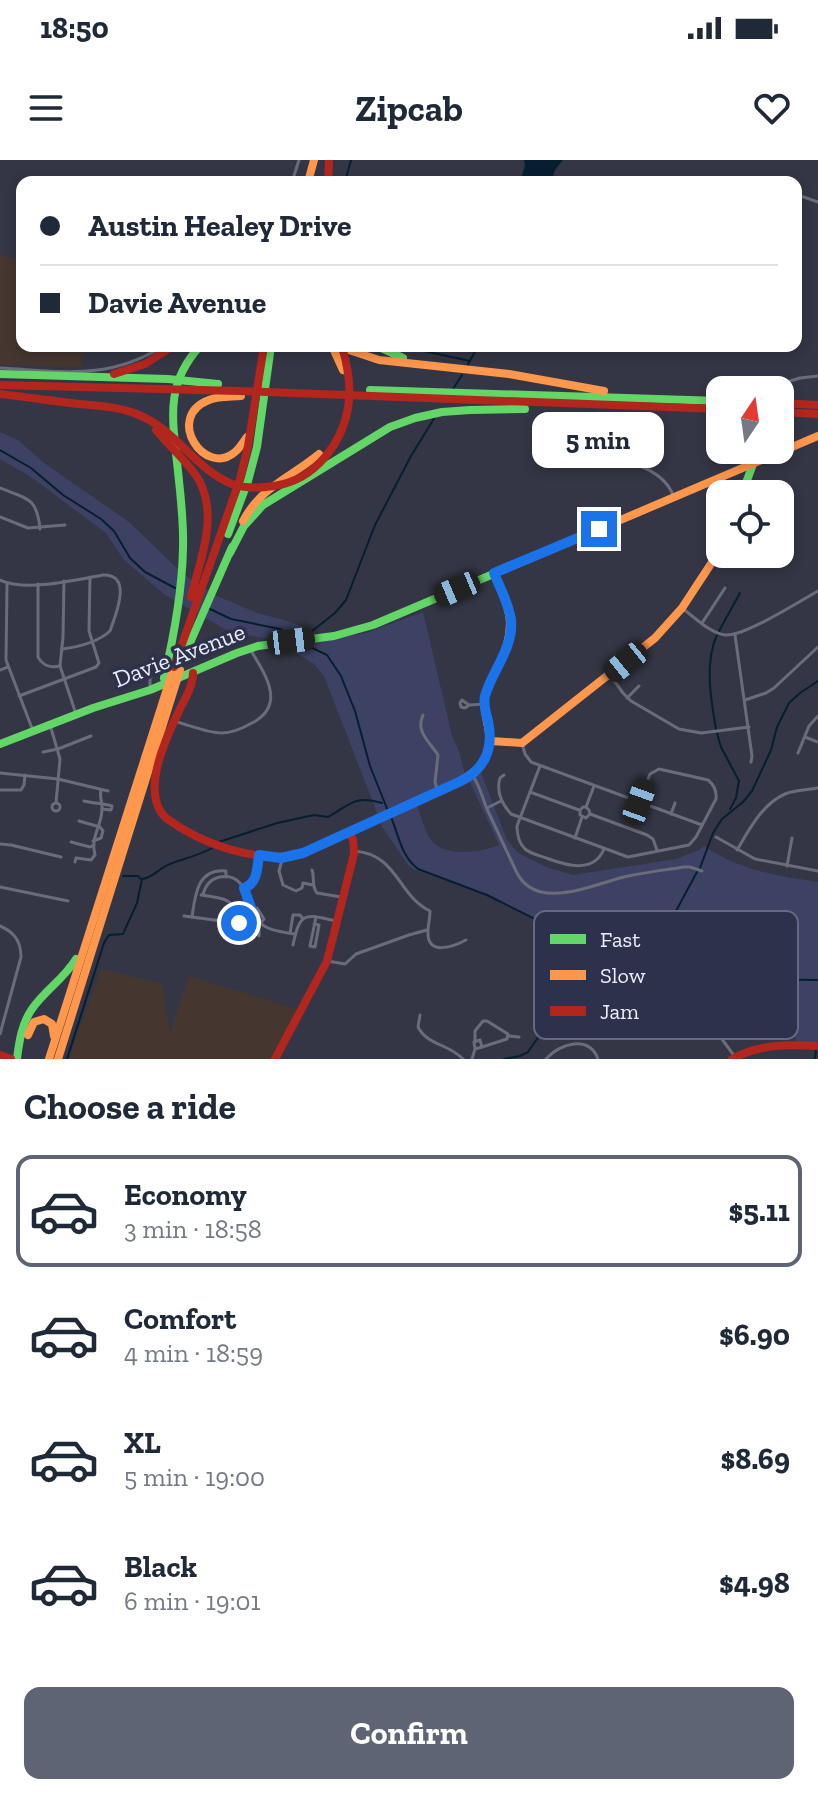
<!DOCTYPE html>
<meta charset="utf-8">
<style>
:root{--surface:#fff;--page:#f6f6f7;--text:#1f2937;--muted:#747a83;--line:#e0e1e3;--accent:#5e6473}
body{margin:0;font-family:"Zilla Slab",serif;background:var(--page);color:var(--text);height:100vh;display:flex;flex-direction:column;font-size:30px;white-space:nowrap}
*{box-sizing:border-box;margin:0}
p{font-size:26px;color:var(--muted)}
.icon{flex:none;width:44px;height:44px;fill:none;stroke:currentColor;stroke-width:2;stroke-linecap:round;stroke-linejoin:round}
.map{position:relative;height:899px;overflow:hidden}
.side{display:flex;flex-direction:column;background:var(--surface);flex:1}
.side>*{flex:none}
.guide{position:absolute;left:16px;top:16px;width:786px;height:176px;border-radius:16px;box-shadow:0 4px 12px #0003;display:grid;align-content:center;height:176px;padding:0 24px;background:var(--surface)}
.needle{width:52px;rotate:13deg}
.controls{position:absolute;left:706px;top:216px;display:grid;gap:16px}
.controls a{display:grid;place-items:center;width:88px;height:88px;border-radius:16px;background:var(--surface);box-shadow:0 4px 12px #0003;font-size:40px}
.end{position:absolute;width:36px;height:36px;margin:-18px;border:10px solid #1a73e8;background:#fff;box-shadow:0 0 0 4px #fff}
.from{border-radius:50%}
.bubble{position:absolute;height:56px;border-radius:16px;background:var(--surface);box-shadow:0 4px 12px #0003;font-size:26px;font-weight:700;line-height:56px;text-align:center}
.car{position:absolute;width:24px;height:48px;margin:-24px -12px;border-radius:10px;box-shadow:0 0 6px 2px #0007;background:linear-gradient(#222 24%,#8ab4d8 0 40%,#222 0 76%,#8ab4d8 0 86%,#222 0)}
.guide b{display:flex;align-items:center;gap:28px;height:76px;font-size:30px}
.guide b+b{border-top:2px solid var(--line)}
.guide i{width:20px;height:20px;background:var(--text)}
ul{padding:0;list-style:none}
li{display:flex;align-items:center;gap:24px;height:112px;margin:0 16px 12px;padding:0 8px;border:4px solid transparent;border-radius:16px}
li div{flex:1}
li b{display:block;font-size:30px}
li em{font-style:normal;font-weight:700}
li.current{border-color:var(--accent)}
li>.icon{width:72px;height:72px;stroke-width:1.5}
h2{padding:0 24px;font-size:36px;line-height:96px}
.action{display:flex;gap:16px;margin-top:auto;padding:16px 24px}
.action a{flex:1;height:92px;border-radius:16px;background:var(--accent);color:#fff;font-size:32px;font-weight:700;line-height:92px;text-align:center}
.status{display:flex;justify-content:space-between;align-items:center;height:56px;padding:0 40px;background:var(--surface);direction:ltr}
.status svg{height:22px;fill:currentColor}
header{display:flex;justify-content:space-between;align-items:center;height:104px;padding:0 24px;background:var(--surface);font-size:36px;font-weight:700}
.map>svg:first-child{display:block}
.commercial{fill:#453630}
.green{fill:#3d4264}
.water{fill:#051f31}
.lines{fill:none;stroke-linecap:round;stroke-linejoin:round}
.stream{stroke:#051f31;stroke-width:2}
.street{stroke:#6a6c79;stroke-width:3}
.fast{stroke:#63d668;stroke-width:8}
.slow{stroke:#ff974d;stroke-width:8}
.jam{stroke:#b3261e;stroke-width:8}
.route{stroke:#1a73e8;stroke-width:10}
.labels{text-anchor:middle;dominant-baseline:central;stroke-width:7;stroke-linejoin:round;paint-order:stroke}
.street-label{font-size:24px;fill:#e9edfe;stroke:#2d314c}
.key{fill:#2d314c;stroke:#656981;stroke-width:2}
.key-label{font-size:22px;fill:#e9edfe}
</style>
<div class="status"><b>18:50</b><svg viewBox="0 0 49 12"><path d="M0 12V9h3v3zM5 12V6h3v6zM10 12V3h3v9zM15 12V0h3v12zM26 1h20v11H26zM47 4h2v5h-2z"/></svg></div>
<header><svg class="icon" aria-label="menu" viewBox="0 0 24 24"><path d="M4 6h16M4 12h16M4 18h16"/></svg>Zipcab<svg class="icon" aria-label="heart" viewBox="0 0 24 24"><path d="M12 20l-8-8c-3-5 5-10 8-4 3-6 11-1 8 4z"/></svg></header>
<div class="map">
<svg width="818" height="899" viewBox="0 0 818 899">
<rect width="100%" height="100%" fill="#343645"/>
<g class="commercial">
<polygon points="0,94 22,102 22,186 86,186 81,207 0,205"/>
<polygon points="101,809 162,824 170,873 189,816 300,850 273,899 69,899"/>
</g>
<path class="green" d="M 0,272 L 18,280 L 44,303 L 129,362 L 184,415 L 217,436 L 257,453 L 284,460 L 304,467 L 326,480 L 366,473 L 423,452 L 452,576 L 459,591 L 466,619 L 416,644 C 421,655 424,670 431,680 C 444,698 483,692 499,685 L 468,618 L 479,608 L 507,680 L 518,693 L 546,707 L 573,715 L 676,699 L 699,690 L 704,686 C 739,710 777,716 818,722 L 818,886 L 796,885 L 791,843 L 783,837 L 750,826 L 712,817 L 657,816 L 642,813 L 616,803 L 551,767 L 487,735 L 413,709 L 408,705 L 383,668 L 324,516 L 314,504 L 275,480 L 230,472 L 165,435 L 124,400 L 106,373 L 31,317 L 0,299 Z"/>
<polygon class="water" points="524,0 563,0 555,10 551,22 520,22 525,6"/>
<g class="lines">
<g class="stream">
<polyline points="345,22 351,0"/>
<polyline points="411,186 415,189 470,201"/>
<polyline points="467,206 478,186"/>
<polyline points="453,229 462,215"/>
<polyline points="0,290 31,308 63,335 101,359 114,371 130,398 145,412 175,428"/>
<polyline points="208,448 231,459 280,469 296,478"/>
<polyline points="719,471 740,433"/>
<polyline points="307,475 335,453 346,440 375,365 411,296 435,257"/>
<polyline points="304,484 327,495 341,516 355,551 370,606 388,651"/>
<path d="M 716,569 C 711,540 704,503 717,475"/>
<polyline points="717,573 721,587 739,621 736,638 730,649"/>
<path d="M 391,657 C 399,676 401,696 418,709 L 487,735 L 551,767 L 616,803 L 642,813 L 657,816 L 683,815 L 739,819 L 818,820"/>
<path d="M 219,682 L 277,663 L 314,655 L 328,657 C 351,644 354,635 382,643"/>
<polyline points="700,708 713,673 722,659 743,642 752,631 771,590 777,567 789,543 800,533 818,521"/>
<polyline points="123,716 138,716 141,719"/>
<polyline points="643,812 697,712"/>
<path d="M 67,899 L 104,783 L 109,775 L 123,774 L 137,743 L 142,719 C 153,718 159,708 170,704 C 184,698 198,696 212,688"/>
<polyline points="504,899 520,896 528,892 541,873 550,866 573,863 611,839 657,816"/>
<polyline points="815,899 816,889"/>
</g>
<g class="street">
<polyline points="292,22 299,0"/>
<polyline points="801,36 818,42"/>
<path d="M 0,208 C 61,211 109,221 163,186"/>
<polyline points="777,225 800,218 818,216"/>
<path d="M 567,290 C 600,297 659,299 673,335"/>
<path d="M 0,328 C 27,339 37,337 40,369"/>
<polyline points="0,357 28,368 65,365"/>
<path d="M 0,420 C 26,432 75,420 103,415 C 133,414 116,454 110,471 C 98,482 78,487 62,489"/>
<polyline points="64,421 63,477 60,506 76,554"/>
<polyline points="7,424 6,500 33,571"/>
<path d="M 38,424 L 38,497 C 43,506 50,508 60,506"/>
<path d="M 682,448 C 694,457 710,473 725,475 C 744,477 800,441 818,431"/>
<polyline points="702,463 725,428"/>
<polyline points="735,475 752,596 751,602"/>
<polyline points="0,510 8,507"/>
<polyline points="610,515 623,533 631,541 679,569 701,573 749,567"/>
<polyline points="150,526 150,519 156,506"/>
<polyline points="19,536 96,507 99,503 89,471 90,417"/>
<polyline points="627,538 639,526"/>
<polygon points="462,540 469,545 465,548 461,547 460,543"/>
<polyline points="745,540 766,533 774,528 818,487"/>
<polyline points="469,545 485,544"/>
<path d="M 423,555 C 415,572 430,582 438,595 L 435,622 L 438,632"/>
<path d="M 174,561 C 189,565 207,573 222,573 C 232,573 243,568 252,563 C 287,545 265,514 250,489"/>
<polyline points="51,568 60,599 56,643"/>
<polyline points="805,577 818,582"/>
<polyline points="522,583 525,594 531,602 702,665"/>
<polyline points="43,592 58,589 91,576"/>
<polyline points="798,593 809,566 818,556"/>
<path d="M 540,606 L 517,666 C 517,674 519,683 525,689 C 531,694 541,696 549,699 C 568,706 594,713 604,689"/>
<polyline points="0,613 58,619 108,631"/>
<path d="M 472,615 C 480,625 482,637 487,649 C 497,670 506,690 516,711 C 536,754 595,723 628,716 C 647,712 665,710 684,707 L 690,707 L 702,711"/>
<path d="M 504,615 L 500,618 C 496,631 502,644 511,654 L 628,697 L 689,685 L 696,677 L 716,639 C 717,631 714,625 708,620 L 659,609 L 650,614 L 639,642"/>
<polyline points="0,630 21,630 24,625 25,615"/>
<polyline points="530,632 579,650"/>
<path d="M 84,641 C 92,643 106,644 112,646 L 111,650 L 102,649"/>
<circle cx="56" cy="647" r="4"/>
<polyline points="586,647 589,650 590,654 586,658 580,655 580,650 583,647 586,647 594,626"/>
<polyline points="487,648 501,641"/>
<polyline points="590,654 647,675 653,679 657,690"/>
<polyline points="671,654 675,643"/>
<polyline points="79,661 100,667 103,671 101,678 93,681"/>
<polyline points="716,677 755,699 818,711"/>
<polyline points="575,678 582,657"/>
<polyline points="71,682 90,687 92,686"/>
<polyline points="0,684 11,685 61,697"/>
<path d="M 737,690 C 749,670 762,644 785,634 C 795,630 807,630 818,628"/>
<path d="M 354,691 C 398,694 397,735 430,751 C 430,758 428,765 428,772 C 427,796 453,787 466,780"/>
<polyline points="282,700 279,711 283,725 296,731 302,728 303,723 313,725"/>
<path d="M 75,702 L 76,698 L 91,700 L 95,695 C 90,677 101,668 102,650 C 103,643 99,638 101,630"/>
<polyline points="787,706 792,678"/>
<path d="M 312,710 C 315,718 311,726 317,733 L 341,737"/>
<polyline points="0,727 68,741"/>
<polyline points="244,728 254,721 259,695"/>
<path d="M 201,735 C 235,740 236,740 233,774"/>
<path d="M 203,735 C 205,726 210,719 220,717 C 249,711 245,749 259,762 C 268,771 283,772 295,774"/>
<polyline points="257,748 264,759 259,765 259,776"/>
<polyline points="184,756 237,763 245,762 254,756"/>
<path d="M 192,757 C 195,736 197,708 226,711 L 226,717"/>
<polyline points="314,764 319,765 315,787 310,786 316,757"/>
<path d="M 0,766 C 14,772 21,781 21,797 L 0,874"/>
<polyline points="290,773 293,755 300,755 303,759"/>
<path d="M 293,785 C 300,751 305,754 336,761"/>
<polyline points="327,801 345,804 356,794 409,775 427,770"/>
<path d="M 420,855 L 418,867 C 427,885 449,884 463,899"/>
<polyline points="719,875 735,897"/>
<polyline points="509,876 519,877"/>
<polyline points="475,881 475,871 483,861 487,861 508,874 507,879 482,887"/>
<polyline points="472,899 475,889 474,882 480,880 482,887 475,889"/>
<path d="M 546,899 C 560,883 589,875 598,899"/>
</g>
<g class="fast">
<polyline points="377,186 403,198"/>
<polyline points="0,214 168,219 218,224"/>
<polyline points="370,230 720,241"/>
<polyline points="742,334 753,304"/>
<polyline points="228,374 248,321 257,287 271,186"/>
<polyline points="230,393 244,366 263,345 390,267 415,258 442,252 470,250 525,249"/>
<polyline points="186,492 232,387"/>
<path d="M 164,518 C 174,476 182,433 183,389 C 184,360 180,331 177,302 C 172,257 166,223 200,186"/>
<polyline points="0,584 93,548 150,530 237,493 258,486 334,476 373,465 531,398"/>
<path d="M 17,899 C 19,882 22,863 32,849 C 45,830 64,819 76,799"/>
</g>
<g class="slow">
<polyline points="308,22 314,0"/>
<polyline points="332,186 343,210"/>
<polyline points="340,187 379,200 509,214 604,231"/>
<path d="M 241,236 C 231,237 219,236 209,240 C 164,257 205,318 235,292 C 240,288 243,282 247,277"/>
<path d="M 243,361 C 261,327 291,317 319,294"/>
<polyline points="531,398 818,276"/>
<polyline points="491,581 522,583 655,478 682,448 720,390"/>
<path d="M 448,627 C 476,614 495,601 488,567 C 486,557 483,546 485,536 C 488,524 495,513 500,502 C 518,465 509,448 494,413"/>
<polyline points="28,875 34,862 44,859 52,864 54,876"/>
<polyline points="49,899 174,507"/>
<polyline points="58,899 180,510"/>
</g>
<g class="jam">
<polyline points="328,22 329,0"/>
<polyline points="114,214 145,204 173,186"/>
<polyline points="0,225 239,231 720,249"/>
<path d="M 0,234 C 26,237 53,241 79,244 C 99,246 121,247 139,255 C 176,270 195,309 232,324 C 246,329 260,328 274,326 C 316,320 345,281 349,240 C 351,222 347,204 342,186"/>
<polyline points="780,243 818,245"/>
<polyline points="780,252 818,254"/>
<path d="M 156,270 C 168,285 192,306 200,322 C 218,359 200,400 191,437"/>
<polyline points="174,507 240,319 248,286 264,186"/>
<path d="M 193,513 C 193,527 184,540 178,553 C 165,580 140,634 166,658 C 201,684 253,702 298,695 L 448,627"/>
<polyline points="0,895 11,899"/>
<polyline points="275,899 327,801 354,694 353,680 349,672"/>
<path d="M 732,899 C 760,884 787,884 818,886"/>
</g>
</g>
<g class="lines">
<path class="route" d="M 239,763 L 254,756 L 244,728 C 258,723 257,708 259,695 L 281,698 L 303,693 L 459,622 C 485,610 494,588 488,561 C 486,553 483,545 485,536 C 492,511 514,487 511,460 C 509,444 500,428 494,413 L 599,369"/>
</g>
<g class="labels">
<g class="street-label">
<text transform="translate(179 495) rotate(-21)">Davie Avenue</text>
</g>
</g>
<rect x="534" y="751" width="264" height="128" rx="12" class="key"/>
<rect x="550" y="774" width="36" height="10" fill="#63d668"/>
<rect x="550" y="810" width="36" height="10" fill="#ff974d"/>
<rect x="550" y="846" width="36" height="10" fill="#b3261e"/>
<g class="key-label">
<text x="600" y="787">Fast</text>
<text x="600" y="823">Slow</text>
<text x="600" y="859">Jam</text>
</g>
</svg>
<div class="controls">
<a><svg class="needle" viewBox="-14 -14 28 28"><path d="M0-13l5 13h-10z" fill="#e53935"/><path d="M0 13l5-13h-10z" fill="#747a83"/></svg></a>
<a><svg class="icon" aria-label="locate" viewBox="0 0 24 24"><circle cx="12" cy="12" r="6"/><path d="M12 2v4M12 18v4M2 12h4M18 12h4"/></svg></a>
</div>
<i class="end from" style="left:239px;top:763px"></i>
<i class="end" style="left:599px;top:369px"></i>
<div class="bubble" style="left:532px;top:252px;width:132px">5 min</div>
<i class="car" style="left:457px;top:429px;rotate:247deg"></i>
<i class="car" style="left:291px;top:481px;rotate:83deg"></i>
<i class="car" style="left:626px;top:502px;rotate:231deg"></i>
<i class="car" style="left:639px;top:642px;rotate:20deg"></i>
<div class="guide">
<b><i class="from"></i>Austin Healey Drive</b>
<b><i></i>Davie Avenue</b>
</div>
</div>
<section class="side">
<h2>Choose a ride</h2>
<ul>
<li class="current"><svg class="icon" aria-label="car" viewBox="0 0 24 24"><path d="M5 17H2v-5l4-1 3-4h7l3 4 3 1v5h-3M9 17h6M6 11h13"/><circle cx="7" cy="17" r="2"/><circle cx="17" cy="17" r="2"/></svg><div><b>Economy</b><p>3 min · 18:58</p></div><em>$5.11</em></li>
<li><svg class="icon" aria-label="car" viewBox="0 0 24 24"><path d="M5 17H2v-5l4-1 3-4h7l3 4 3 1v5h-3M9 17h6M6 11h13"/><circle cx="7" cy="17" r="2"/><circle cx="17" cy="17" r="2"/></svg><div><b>Comfort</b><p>4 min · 18:59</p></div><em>$6.90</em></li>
<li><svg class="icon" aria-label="car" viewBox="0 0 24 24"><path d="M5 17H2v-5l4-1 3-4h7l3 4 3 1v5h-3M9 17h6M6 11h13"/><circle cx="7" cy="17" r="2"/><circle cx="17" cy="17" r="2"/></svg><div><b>XL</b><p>5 min · 19:00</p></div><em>$8.69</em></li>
<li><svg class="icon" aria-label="car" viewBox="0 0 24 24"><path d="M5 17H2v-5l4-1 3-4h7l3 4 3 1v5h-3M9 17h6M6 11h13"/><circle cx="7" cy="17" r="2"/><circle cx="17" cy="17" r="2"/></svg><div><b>Black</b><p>6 min · 19:01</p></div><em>$4.98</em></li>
</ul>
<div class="action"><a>Confirm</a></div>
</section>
